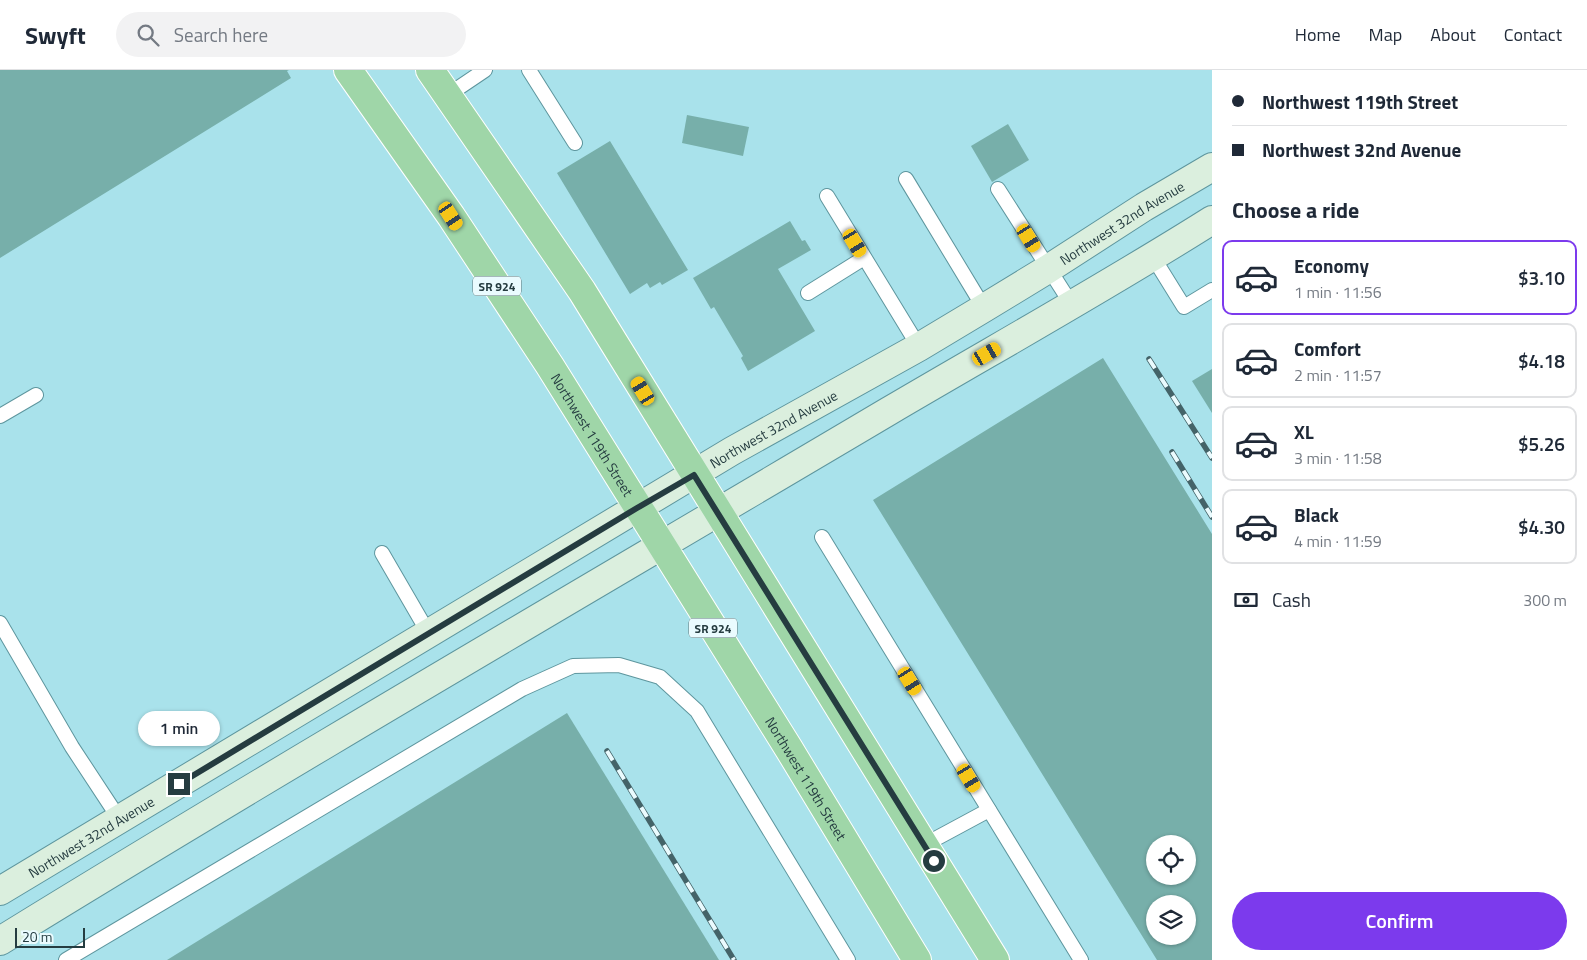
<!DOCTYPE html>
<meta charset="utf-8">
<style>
:root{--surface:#fff;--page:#f2f2f3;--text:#1f2937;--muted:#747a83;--line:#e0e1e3;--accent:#7c3aed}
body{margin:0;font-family:"Titillium Web",sans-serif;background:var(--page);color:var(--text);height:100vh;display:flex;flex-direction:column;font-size:19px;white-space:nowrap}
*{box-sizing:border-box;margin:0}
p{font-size:16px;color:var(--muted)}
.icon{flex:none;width:28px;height:28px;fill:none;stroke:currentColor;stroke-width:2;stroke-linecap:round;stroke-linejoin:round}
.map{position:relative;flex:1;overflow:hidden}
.sheet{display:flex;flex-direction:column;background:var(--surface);width:375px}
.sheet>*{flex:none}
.top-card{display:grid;align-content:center;height:110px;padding:0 20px;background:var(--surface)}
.fabs{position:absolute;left:1146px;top:765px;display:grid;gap:10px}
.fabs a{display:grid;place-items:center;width:50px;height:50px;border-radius:50%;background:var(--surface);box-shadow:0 1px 4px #0004;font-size:25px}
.scale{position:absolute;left:15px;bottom:12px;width:70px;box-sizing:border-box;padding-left:5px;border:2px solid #253c40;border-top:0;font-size:14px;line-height:18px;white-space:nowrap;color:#253c40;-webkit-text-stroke:4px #eafbfe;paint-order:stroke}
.end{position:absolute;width:22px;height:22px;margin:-11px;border:6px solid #253c40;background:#fff;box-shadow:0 0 0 2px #fff}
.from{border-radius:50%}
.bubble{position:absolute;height:35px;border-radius:18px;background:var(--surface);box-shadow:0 1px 4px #0004;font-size:16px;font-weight:600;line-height:35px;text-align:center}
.car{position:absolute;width:15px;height:30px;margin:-15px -8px;border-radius:6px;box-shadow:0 0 4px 1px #0007;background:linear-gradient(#f5c518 24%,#345 0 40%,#f5c518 0 76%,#345 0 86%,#f5c518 0)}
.top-card b{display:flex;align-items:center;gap:18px;height:48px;font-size:19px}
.top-card b+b{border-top:1px solid var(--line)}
.top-card i{width:12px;height:12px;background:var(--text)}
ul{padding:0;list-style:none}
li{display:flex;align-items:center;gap:15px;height:75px;margin:0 10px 8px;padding:0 10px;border:2px solid var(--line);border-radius:10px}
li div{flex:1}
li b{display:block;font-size:19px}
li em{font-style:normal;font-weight:600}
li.selected{border-color:var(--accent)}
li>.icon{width:45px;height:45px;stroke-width:1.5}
h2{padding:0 20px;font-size:22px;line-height:60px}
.pay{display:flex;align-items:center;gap:12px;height:55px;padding:0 20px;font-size:19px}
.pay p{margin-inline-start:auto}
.button{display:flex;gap:10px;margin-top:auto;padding:10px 20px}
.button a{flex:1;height:58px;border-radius:30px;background:var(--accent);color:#fff;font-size:20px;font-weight:600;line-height:58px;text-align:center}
header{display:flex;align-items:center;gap:30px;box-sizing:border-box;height:70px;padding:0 25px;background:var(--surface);border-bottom:1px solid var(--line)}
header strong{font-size:24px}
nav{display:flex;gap:28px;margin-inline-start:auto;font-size:18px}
.search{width:350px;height:45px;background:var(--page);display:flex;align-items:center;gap:12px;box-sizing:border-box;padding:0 18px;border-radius:28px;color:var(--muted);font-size:19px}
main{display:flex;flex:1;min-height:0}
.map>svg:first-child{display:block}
.building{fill:#77afaa;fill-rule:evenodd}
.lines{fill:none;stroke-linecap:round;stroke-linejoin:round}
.service-casing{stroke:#5e969e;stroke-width:16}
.secondary-casing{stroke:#5e969e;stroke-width:30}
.trunk-casing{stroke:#fff;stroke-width:30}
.service{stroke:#fff;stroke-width:14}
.secondary{stroke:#dbefde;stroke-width:28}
.trunk{stroke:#9fd6a8;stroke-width:28}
.rail-casing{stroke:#446368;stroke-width:5.5}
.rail{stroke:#eafbfe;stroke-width:4;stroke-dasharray:11;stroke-linecap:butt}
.route{stroke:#253c40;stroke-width:6}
.labels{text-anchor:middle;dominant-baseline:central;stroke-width:4;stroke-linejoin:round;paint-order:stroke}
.shield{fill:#eafbfe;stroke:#607579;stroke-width:1}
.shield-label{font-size:12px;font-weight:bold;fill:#253c40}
.street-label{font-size:14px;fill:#253c40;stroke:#eafbfe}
</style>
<header>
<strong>Swyft</strong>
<div class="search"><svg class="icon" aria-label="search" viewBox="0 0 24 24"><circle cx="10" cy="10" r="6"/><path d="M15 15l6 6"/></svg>Search here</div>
<nav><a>Home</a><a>Map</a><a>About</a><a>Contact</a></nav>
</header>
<main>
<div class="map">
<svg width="1212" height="890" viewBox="0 0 1212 890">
<rect width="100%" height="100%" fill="#a9e2eb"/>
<g class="building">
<polygon points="0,0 289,0 287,1 291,8 0,188"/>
<polygon points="687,45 749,57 743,86 682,73"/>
<polygon points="1008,54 1029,90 992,112 971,76"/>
<polygon points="610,71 688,200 662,215 660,212 650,218 647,213 630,224 557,103"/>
<polygon points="790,151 802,171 805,170 811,180 778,199 815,261 748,301 741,288 743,286 714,237 711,239 693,208"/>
<path d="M 1103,288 L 1212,464 L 1212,890 L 1157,890 L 873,430 ZM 1155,774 L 1188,774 L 1188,806 L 1155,806 ZM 1155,834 L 1188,834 L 1188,866 L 1155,866 Z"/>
<polygon points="1212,299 1212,343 1192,311"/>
<polygon points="567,643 719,890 167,890"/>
</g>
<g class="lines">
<g class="service-casing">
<g id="service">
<polyline points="529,0 575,73"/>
<polyline points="448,25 485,0"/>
<polyline points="906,109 984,238"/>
<polyline points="998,119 1072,235"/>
<polyline points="827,126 919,277"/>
<polyline points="1153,187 1184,237 1212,220"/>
<polyline points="808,223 864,188"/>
<polyline points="0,346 36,325"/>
<polyline points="822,467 1081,890"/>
<polyline points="382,483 429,564"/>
<polyline points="0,553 72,677 120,750"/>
<polyline points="924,775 989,740"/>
<polyline points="66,890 522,619 573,596 619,595 660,607 697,641 848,890"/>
</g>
</g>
<g class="secondary-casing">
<g id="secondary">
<path id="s1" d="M 0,821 L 732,381 L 919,277 L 984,238 L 1048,199 L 1144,137 L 1212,97"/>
<path d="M 0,871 C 294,690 592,517 889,341 C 996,278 1106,217 1212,150"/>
</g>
</g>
<g class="trunk-casing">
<g id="trunk">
<path id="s2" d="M 348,0 L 451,146 L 550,296 L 789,679 L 917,890"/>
<polyline points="430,0 582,221 995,890"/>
</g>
</g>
<use href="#service" class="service"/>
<use href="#secondary" class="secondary"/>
<use href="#trunk" class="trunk"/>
<g class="rail-casing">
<g id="rail">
<polyline points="1149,289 1212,388"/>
<polyline points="1172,382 1212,447"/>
<polyline points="607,681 734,890"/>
</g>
</g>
<use href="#rail" class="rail"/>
</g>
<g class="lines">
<polyline class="route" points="179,714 637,438 694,405 934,791"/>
</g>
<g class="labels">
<g class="shield">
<rect x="473" y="206.5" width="48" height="19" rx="4"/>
<rect x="689" y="548.5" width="48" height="19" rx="4"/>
</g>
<g class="shield-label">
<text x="497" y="216">SR 924</text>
<text x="713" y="558">SR 924</text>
</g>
<g class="street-label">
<text stroke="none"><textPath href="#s1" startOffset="1306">Northwest 32nd Avenue</textPath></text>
<text stroke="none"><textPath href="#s1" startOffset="901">Northwest 32nd Avenue</textPath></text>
<text stroke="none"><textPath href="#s2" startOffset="439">Northwest 119th Street</textPath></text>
<text stroke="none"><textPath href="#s2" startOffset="844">Northwest 119th Street</textPath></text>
<text stroke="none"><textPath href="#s1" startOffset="106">Northwest 32nd Avenue</textPath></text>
</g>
</g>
</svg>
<div class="fabs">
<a><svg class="icon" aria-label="locate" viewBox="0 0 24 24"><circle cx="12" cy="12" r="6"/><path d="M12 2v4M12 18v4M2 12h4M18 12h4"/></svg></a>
<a><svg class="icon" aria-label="layers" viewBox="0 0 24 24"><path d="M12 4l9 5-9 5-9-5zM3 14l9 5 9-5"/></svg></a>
</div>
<div class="scale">20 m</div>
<i class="end from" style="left:934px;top:791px"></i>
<i class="end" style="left:179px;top:714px"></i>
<div class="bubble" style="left:138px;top:641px;width:82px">1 min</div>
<i class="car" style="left:451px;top:146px;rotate:147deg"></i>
<i class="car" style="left:1029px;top:168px;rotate:148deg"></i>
<i class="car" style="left:855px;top:173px;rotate:149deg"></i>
<i class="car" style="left:987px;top:284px;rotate:60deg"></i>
<i class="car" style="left:643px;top:321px;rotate:329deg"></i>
<i class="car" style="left:910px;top:611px;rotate:148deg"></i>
<i class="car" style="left:969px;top:708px;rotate:149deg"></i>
</div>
<section class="sheet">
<div class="top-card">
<b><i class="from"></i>Northwest 119th Street</b>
<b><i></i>Northwest 32nd Avenue</b>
</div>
<h2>Choose a ride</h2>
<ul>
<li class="selected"><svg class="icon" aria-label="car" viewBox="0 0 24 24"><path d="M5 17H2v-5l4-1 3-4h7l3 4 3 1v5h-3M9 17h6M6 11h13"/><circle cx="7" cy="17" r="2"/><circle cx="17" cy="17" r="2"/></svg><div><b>Economy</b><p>1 min · 11:56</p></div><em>$3.10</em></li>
<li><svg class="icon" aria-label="car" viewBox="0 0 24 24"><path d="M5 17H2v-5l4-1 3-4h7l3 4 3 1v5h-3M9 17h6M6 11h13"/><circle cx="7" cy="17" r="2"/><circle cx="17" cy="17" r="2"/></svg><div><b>Comfort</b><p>2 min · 11:57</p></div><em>$4.18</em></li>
<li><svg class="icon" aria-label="car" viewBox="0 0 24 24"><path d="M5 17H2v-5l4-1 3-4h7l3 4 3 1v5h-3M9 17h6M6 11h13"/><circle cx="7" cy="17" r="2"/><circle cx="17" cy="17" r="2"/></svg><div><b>XL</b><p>3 min · 11:58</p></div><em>$5.26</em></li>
<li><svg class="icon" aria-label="car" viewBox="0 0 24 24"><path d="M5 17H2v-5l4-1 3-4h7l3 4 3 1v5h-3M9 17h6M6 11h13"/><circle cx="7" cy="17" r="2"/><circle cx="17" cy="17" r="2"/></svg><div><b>Black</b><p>4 min · 11:59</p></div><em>$4.30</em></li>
</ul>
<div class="pay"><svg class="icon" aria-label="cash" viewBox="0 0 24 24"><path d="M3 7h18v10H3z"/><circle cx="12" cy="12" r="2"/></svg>Cash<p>300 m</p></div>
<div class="button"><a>Confirm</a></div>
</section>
</main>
